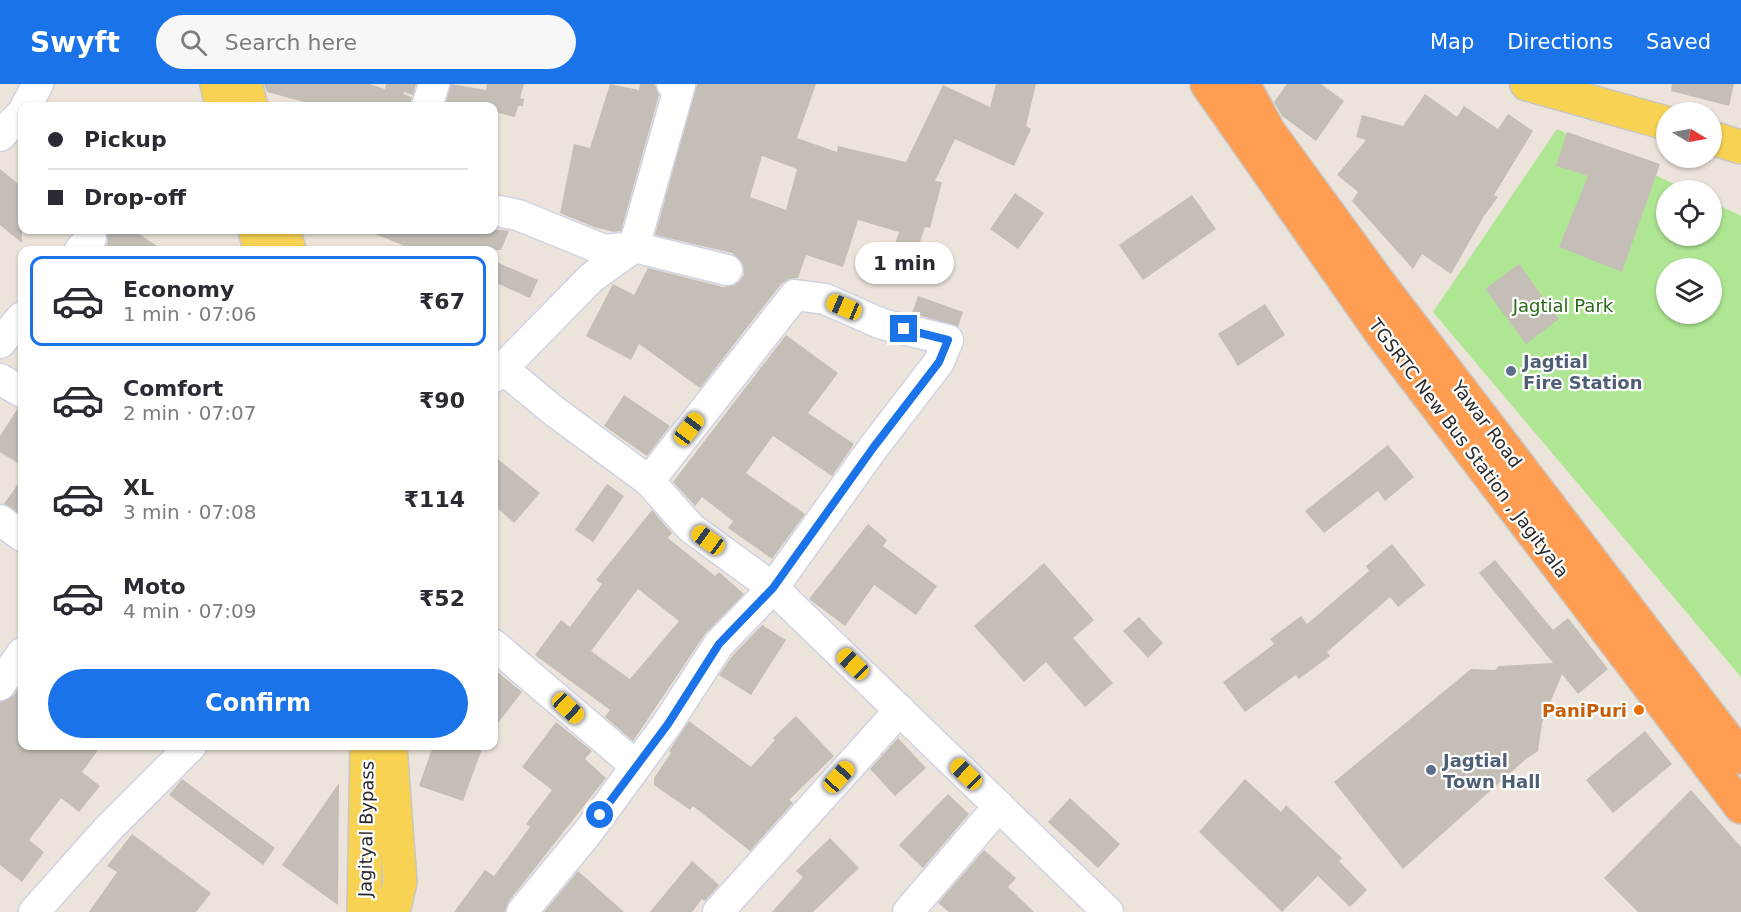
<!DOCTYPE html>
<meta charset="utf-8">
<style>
:root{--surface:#fff;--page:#f7f7f7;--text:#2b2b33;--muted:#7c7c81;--line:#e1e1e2;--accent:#1a73e8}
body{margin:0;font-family:"DejaVu Sans",sans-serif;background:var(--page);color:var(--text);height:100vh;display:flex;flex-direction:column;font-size:22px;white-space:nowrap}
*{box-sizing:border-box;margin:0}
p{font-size:20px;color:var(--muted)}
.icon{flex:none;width:33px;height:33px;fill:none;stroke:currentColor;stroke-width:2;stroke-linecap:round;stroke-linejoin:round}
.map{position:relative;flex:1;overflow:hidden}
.side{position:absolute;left:18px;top:162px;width:480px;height:504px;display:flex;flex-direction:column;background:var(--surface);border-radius:12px;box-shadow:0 2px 4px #0004}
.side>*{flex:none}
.banner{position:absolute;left:18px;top:18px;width:480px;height:132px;border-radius:12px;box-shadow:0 2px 4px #0004;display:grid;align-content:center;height:132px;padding:0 30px;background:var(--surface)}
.needle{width:39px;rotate:100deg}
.controls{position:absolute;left:1656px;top:18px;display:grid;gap:12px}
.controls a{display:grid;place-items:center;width:66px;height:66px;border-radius:50%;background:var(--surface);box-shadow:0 2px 4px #0004;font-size:30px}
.end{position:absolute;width:27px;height:27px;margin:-14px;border:8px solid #1a73e8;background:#fff;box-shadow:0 0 0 3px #fff}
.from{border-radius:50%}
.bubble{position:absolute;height:42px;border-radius:21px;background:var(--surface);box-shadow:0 2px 4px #0004;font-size:20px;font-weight:800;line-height:42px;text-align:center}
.car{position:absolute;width:18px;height:36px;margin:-18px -9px;border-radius:8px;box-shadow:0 0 4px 2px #0007;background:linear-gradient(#f5c518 24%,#345 0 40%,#f5c518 0 76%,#345 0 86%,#f5c518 0)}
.banner b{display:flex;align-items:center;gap:21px;height:57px;font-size:22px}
.banner b+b{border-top:2px solid var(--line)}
.banner i{width:15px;height:15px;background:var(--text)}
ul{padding:10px 0 0;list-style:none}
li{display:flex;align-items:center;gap:18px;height:90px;margin:0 12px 9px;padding:0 18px;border:3px solid transparent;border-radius:12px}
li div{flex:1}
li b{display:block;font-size:22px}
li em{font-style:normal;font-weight:800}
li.selected{border-color:var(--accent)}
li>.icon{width:54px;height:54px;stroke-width:1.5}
.button{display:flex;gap:12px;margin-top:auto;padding:12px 30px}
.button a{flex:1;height:69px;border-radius:36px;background:var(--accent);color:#fff;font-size:24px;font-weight:800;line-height:69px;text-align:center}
header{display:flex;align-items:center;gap:36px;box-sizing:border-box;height:84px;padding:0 30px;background:var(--accent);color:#fff}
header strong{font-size:28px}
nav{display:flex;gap:33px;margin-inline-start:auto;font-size:21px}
.search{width:420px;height:54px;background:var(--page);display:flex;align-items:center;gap:15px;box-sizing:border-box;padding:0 21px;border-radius:33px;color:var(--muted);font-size:22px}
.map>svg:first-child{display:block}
.green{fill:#aee693;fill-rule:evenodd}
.building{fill:#c4beb7;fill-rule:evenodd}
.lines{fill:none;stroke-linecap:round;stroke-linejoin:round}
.minor-casing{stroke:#cfd3e3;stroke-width:33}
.major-casing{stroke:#c7c7c7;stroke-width:36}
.highway-casing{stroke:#c7c7c7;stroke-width:36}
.minor{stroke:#fff;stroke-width:30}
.major{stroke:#f8d353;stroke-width:33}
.highway{stroke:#ff9e52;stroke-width:33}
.route{stroke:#1a73e8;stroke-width:8}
.service-dot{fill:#5c6f8a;stroke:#fff;stroke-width:2}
.food-dot{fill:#e8710a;stroke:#fff;stroke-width:2}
.labels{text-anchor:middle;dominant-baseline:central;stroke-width:4.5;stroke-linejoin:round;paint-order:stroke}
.park-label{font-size:18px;fill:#266916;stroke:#fff}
.service-label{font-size:18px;font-weight:bold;fill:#4e5e75;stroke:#fff;text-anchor:start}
.street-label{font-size:18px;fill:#292929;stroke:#fff}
.food-label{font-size:18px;font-weight:bold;fill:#c56008;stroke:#fff;text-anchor:end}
</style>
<header>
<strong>Swyft</strong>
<div class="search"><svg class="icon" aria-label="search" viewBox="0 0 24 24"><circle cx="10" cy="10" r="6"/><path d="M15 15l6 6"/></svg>Search here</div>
<nav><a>Map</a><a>Directions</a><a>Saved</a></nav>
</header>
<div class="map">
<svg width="1741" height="828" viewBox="0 0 1741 828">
<rect width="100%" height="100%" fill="#ece4da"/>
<path class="green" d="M 1557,45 L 1687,106 L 1666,106 L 1666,152 L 1712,152 L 1712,118 L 1741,132 L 1741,593 L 1433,228 ZM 1666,184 L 1712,184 L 1712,230 L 1666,230 Z"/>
<g class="building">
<polygon points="264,0 369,0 385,5 386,0 416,0 413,11 404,8 403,10 412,13 410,22 319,22 267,8"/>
<polygon points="451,0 486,6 487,0 524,0 520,14 524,15 523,22 518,22 515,33 494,28 494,22 450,22 445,21"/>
<polygon points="610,0 639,6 640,0 655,0 659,11 621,147 614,148 594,143 560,129 574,60 590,64"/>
<path d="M 697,0 L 816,0 L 797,54 L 837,68 L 838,62 L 906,78 L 943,1 L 990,23 L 996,0 L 1036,0 L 1026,42 L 1031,45 L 1014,82 L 955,55 L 935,97 L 942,98 L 930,144 L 925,143 L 907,198 L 885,190 L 899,148 L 858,136 L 843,183 L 806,171 L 798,194 L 789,195 L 781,200 L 700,304 L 639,260 L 631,276 L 586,252 L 613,200 L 634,211 L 648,184 L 723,203 L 739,198 L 744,191 L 743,181 L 732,169 L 655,151 ZM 762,72 L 797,85 L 786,126 L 750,113 Z"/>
<polygon points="1287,0 1321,0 1344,17 1316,57 1282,32 1274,18"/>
<polygon points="1672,0 1734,0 1729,22 1671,7"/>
<polygon points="1425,10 1457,33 1464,22 1498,45 1508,30 1533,47 1494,111 1498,113 1484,132 1451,190 1422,170 1413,185 1352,117 1358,108 1337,91 1366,56 1356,53 1362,31 1403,42"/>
<polygon points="1567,48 1660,80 1622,188 1559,163 1588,92 1556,82"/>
<polygon points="0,85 22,103 22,159 0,141"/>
<polygon points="1015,109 1044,129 1018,165 990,145"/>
<polygon points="1192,111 1216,145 1143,196 1119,161"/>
<polygon points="105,146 133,146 163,166 105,166 108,157"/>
<polygon points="366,146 503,146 509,147 501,166 414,166"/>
<polygon points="494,177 538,196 530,214 494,198"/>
<polygon points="1519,180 1559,235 1526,260 1485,205"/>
<polygon points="918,212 963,228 958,243 912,229"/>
<polygon points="1265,220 1285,251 1238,282 1218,250"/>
<polygon points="786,251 838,289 808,329 854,360 832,392 773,352 746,389 805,430 772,475 728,444 733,437 702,413 695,422 673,398"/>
<polygon points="624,311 670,342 647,372 604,342"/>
<polygon points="18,324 22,325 22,382 0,368 0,352"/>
<polygon points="1388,361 1414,393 1385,417 1378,407 1324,449 1305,427"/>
<polygon points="494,372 540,409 514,439 494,421"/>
<polygon points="22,394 22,431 4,420"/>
<polygon points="607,400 624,412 593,458 575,446"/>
<path d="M 652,426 L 672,449 L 668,454 L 715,492 L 719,488 L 744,510 L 705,550 L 633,657 L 605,633 L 610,626 L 535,571 L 561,536 L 570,543 L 602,500 L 596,496 ZM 638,505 L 679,537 L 630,595 L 591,567 Z"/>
<polygon points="868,440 887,456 883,462 937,502 916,531 874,501 845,542 809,515"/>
<polygon points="1392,460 1425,501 1398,523 1390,513 1327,568 1330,572 1299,595 1296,591 1245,628 1223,598 1274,560 1270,555 1301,532 1307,540 1369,487 1366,482"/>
<polygon points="1495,476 1553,546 1568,534 1608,585 1578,610 1562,590 1542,639 1538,667 1526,675 1403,785 1334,698 1471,585 1495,586 1499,582 1553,579 1479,489"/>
<polygon points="1044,479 1094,536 1073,554 1113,599 1085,623 1046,578 1024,598 974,542"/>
<polygon points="1139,533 1163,559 1148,574 1123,547"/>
<polygon points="762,541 786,556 751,611 719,591 733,571"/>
<polygon points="494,585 522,608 494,644"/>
<polygon points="22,599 22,662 101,662 82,688 100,702 79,728 61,714 29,756 44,768 22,798 0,781 0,618 14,611"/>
<polygon points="796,632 834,672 789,716 793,719 750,767 693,722 690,726 654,701 654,694 671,669 669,667 689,637 751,683 775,656 773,654"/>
<polygon points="556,638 592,667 585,675 606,694 509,817 505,828 454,828 485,786 494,792 530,743 526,740 552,706 522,683"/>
<polygon points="1645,647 1672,680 1613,729 1586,696"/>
<polygon points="898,654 926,684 895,712 870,685"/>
<polygon points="433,662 483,662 463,717 419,702"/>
<polygon points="182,695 275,764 263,781 169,711"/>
<polygon points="1245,695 1281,728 1286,721 1342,774 1339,777 1367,806 1350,823 1318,792 1282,828 1199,748"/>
<polygon points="339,699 338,821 282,781"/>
<polygon points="1691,706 1741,763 1741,828 1638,828 1604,794"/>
<polygon points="948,710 969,730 923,784 899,761"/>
<polygon points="1070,714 1120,760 1098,784 1048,738"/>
<polygon points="132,750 211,809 196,828 89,828 117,788 107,782"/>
<polygon points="830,754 859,784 813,828 772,828 803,793 796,787"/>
<polygon points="984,766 1016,794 1008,803 1034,828 949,828 938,819"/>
<polygon points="692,777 719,801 705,817 702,815 692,828 650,828"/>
<polygon points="578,787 624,828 544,828"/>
</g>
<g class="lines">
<g class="minor-casing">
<g id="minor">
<polyline points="26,22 38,0"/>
<polyline points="427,22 434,0"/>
<polyline points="0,52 22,29"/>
<polyline points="494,126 518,131 604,166 634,163 727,186"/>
<polyline points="80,166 91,154"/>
<polyline points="0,259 22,233"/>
<polyline points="502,284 554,327 649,397 691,444 773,504 1108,828"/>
<polyline points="494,293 591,194 634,163 680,1 672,0"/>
<polyline points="0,295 22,308"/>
<polyline points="0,436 22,452"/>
<polyline points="494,561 636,682"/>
<polyline points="0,601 22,569"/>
<polyline points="34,828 107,746 191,662"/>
<polyline points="522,828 588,748 667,640 719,560 773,504 873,364 939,278 948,256 882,240 825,215 795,211 649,397"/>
<polyline points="718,828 900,626"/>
<polyline points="908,828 999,722"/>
</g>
</g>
<g class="major-casing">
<g id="major">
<polyline points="217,0 222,22"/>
<polyline points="245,0 251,22"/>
<polyline points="1527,0 1666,39"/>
<polyline points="1712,54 1741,63"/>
<polyline points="255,146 261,166"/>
<polyline points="283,146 289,166"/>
<polyline points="390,662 400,798 393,828"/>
<polyline points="364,828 367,662"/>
</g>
</g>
<g class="highway-casing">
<g id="highway">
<polyline points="1207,0 1382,250 1741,723"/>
<polyline points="1243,0 1269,48 1379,199 1741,673"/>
</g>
</g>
<use href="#minor" class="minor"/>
<use href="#major" class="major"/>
<use href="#highway" class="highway"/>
</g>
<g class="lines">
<polyline class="route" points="600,731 668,640 719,560 773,504 873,364 939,278 948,256 904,245"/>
</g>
<g class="service-dot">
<circle cx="1511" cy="287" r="6"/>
<circle cx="1431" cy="686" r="6"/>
</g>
<circle class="food-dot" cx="1639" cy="626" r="6"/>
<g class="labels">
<g class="park-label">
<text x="1563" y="221">Jagtial Park</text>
</g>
<g class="service-label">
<text x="1523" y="277">Jagtial<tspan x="1523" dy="21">Fire Station</tspan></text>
<text x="1443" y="676">Jagtial<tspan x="1443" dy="21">Town Hall</tspan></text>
</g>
<g class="street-label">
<text transform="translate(1487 340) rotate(53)">Yawar Road</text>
<text transform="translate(1469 364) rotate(53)">TGSRTC New Bus Station , Jagityala</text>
<text transform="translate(366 745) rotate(-89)">Jagityal Bypass</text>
</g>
<g class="food-label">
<text x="1627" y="626">PaniPuri</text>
</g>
</g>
</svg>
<div class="controls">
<a><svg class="needle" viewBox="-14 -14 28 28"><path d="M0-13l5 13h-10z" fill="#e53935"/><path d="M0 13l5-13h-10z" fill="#7c7c81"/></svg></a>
<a><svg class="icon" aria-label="locate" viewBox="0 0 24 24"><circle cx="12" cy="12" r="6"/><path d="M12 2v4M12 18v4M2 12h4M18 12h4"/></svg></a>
<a><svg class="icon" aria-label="layers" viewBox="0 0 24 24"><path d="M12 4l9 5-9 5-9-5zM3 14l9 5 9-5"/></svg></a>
</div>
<i class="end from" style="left:600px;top:731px"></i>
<i class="end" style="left:904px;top:245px"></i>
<div class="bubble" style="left:855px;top:158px;width:99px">1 min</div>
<i class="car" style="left:844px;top:223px;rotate:293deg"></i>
<i class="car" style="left:689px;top:345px;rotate:37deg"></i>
<i class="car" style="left:708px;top:456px;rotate:306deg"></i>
<i class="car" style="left:853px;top:580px;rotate:314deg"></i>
<i class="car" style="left:568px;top:624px;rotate:133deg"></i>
<i class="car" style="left:966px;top:690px;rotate:314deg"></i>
<i class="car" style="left:839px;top:693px;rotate:42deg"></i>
<div class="banner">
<b><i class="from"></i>Pickup</b>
<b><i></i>Drop-off</b>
</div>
<section class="side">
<ul>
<li class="selected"><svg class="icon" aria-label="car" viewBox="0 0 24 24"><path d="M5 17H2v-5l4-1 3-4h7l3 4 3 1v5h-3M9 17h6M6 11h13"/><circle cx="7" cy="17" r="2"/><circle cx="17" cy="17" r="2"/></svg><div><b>Economy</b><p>1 min · 07:06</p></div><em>₹67</em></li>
<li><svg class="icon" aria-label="car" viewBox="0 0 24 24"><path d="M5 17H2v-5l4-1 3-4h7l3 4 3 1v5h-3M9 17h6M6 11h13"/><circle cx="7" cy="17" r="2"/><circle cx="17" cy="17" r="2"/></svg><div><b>Comfort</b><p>2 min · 07:07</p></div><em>₹90</em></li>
<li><svg class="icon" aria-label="car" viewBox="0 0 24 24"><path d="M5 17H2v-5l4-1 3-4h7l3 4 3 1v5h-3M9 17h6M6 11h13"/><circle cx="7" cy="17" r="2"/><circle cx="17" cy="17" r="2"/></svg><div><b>XL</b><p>3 min · 07:08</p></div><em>₹114</em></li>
<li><svg class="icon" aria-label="car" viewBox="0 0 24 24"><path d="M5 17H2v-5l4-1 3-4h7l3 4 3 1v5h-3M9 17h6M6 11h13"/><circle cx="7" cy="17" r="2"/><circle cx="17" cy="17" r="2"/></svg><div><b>Moto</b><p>4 min · 07:09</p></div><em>₹52</em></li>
</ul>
<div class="button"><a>Confirm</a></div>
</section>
</div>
